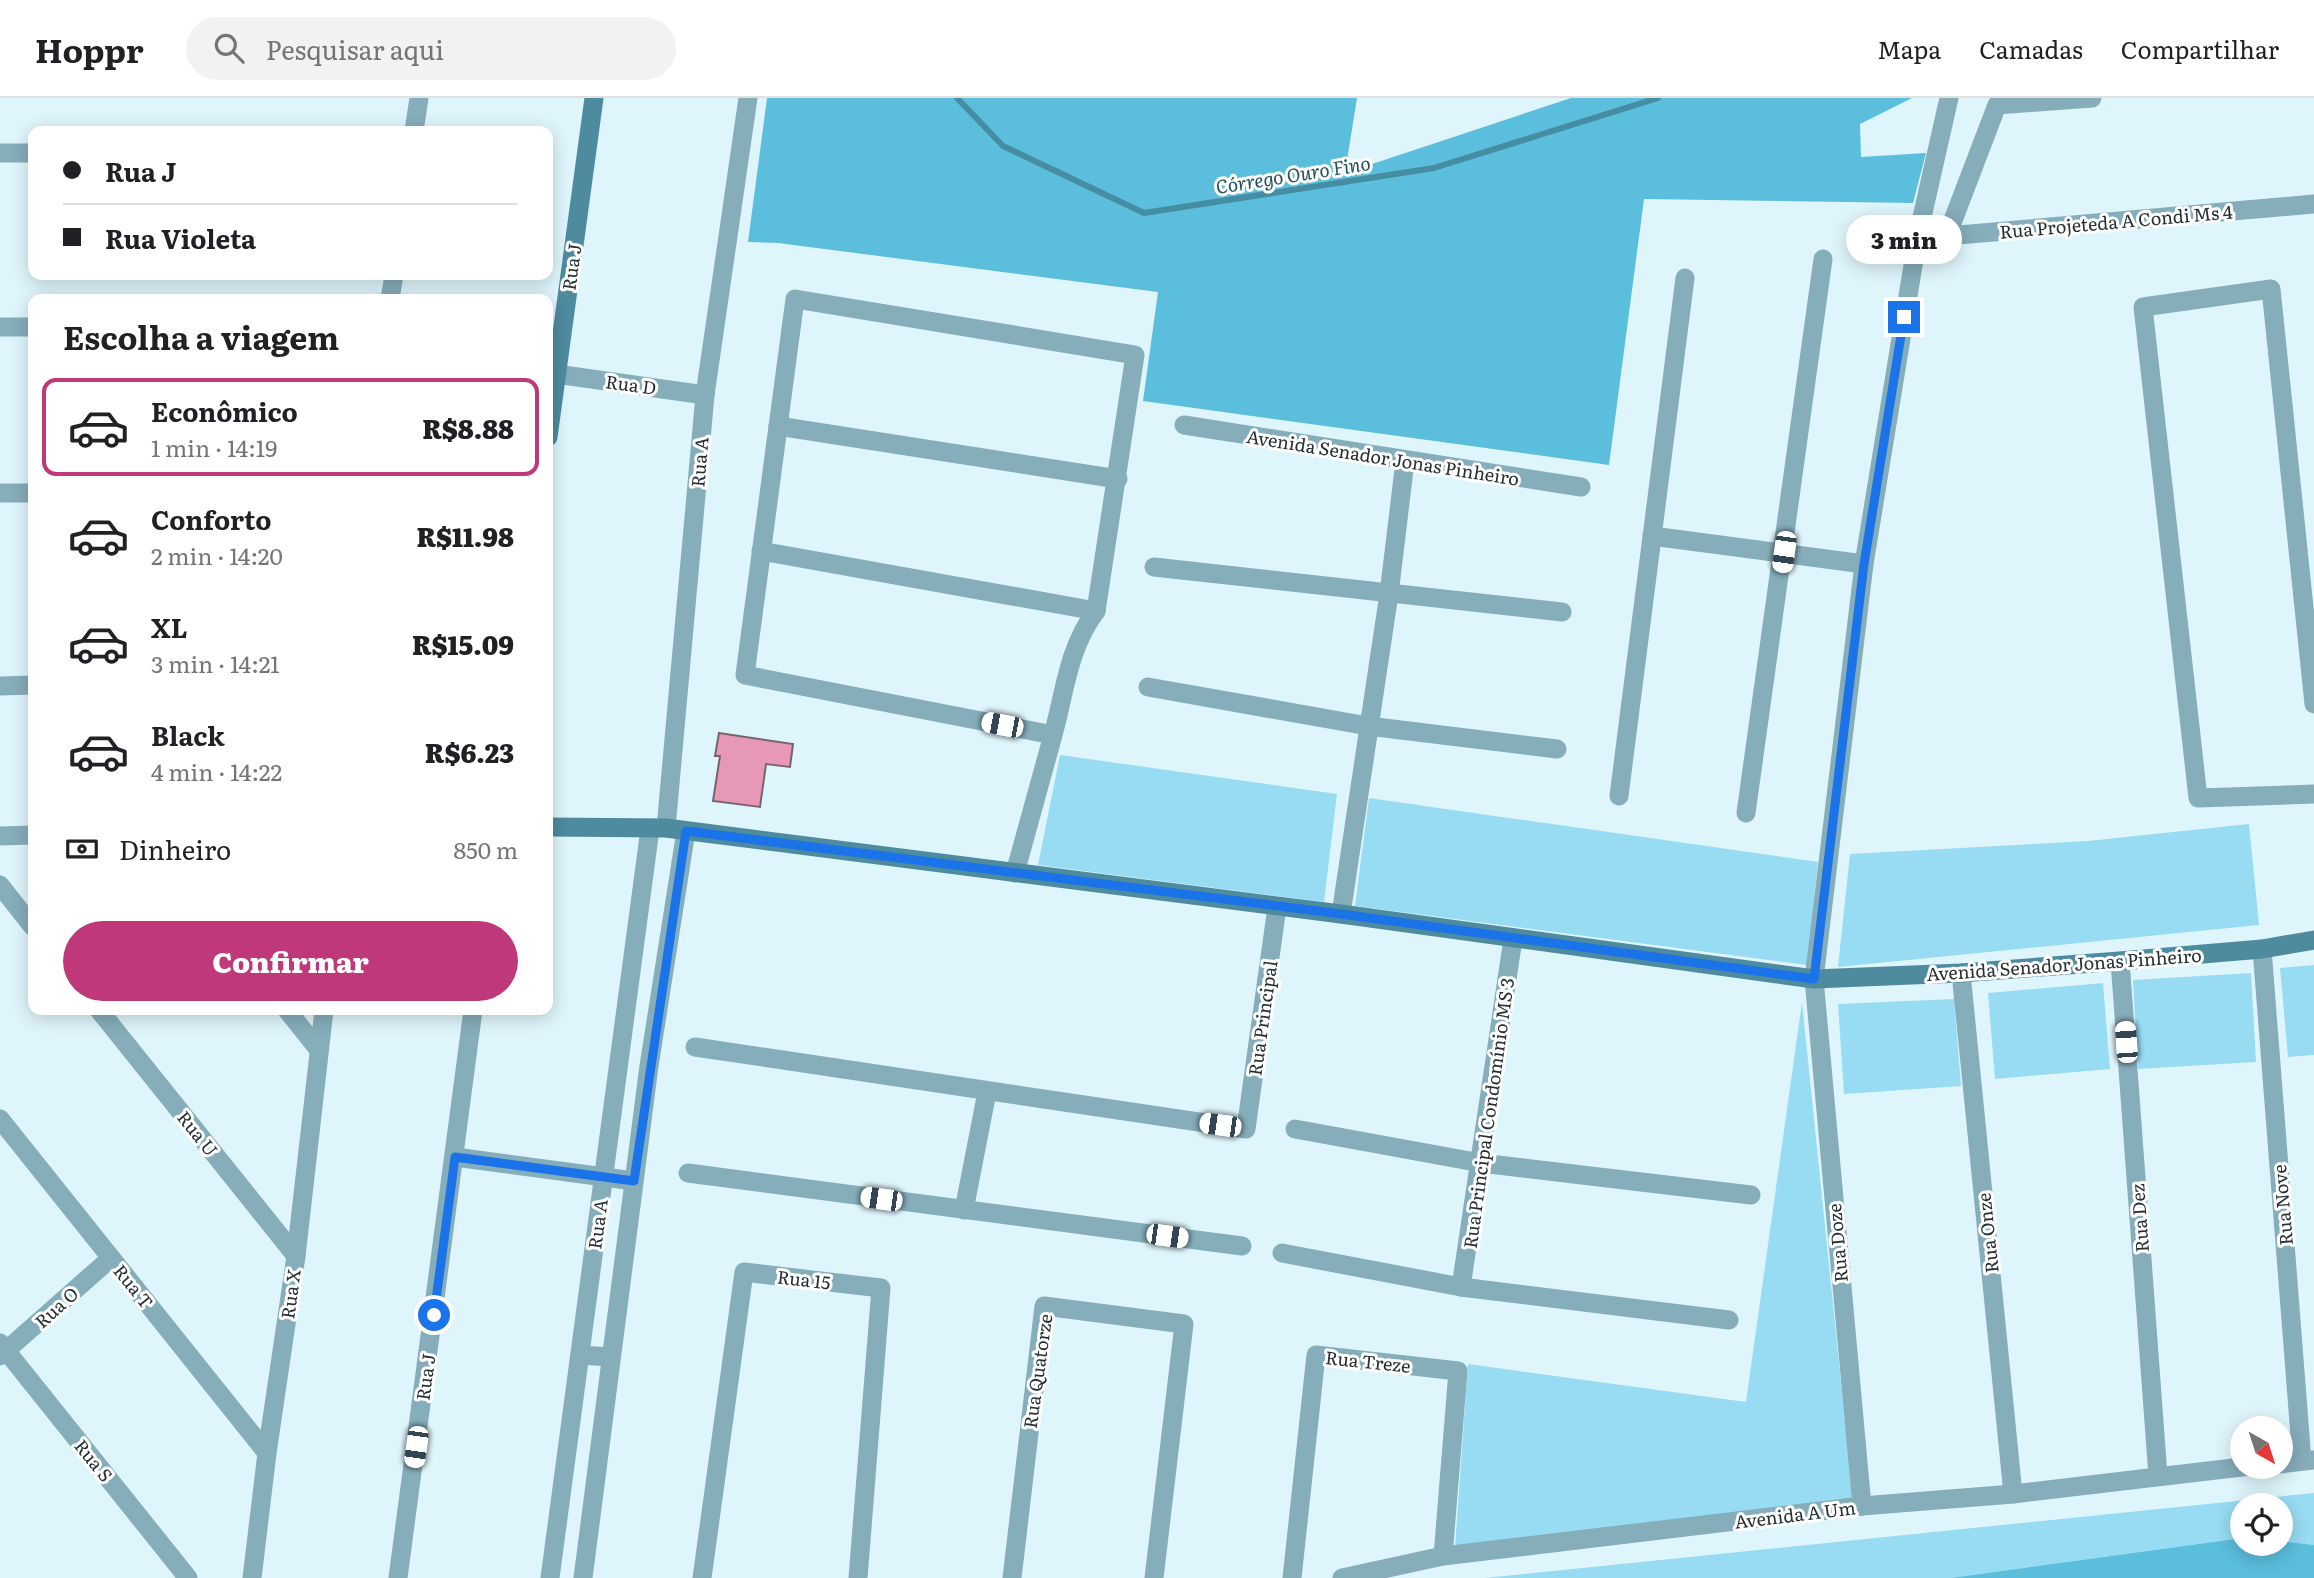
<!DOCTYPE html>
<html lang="pt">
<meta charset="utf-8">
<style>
:root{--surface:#fff;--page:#f2f2f2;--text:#202124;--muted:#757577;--line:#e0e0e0;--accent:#be387a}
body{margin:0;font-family:Literata,serif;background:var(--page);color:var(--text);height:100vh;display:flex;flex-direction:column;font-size:26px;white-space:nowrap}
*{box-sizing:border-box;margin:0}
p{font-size:23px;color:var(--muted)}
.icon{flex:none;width:38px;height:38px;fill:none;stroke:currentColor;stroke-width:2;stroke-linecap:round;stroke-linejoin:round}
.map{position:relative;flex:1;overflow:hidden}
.panel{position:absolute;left:28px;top:196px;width:525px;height:721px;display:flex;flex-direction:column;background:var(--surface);border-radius:14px;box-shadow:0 4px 18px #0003}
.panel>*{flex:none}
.top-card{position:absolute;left:28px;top:28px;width:525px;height:154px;border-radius:14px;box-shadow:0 4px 18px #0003;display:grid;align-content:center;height:154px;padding:0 35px;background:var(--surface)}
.needle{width:46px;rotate:141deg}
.buttons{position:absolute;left:2230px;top:1318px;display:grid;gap:14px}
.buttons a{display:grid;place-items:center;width:63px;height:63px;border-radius:50%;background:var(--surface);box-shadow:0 4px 18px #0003;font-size:35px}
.end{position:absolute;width:32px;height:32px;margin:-16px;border:9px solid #1a73e8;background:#fff;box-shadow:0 0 0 4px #fff}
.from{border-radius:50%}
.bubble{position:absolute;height:49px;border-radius:24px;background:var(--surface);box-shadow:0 4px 18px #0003;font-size:23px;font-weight:800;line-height:49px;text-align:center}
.car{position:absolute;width:21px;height:42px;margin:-21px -10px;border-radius:9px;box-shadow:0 0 5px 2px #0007;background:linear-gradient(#fff 24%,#345 0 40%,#fff 0 76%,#345 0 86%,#fff 0)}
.top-card b{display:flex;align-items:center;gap:24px;height:66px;font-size:26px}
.top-card b+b{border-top:2px solid var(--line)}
.top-card i{width:18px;height:18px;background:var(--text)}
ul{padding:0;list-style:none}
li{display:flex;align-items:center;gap:21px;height:98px;margin:0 14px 10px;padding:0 21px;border:4px solid transparent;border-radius:14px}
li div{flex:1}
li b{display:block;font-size:26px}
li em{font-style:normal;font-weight:800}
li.on{border-color:var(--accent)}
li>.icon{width:63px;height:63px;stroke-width:1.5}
h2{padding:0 35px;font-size:32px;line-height:84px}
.pay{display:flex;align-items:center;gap:18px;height:77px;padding:0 35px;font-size:26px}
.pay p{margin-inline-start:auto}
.cta{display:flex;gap:14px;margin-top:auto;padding:14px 35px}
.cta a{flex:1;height:80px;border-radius:42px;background:var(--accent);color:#fff;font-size:28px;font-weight:800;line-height:80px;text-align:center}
header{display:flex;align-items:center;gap:42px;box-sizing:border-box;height:98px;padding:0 35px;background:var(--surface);border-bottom:2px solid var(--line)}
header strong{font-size:33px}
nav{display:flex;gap:38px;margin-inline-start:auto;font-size:24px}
.search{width:490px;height:63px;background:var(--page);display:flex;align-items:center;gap:18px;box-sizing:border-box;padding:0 24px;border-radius:38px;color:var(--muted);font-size:26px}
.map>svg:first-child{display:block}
.green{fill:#97dcf3}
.forest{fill:#5bbedd}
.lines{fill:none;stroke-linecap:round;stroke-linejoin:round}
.stream{stroke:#448da2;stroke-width:6}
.building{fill:#e798b7;stroke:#77656b;stroke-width:2}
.minor{stroke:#86adba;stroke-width:19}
.tertiary{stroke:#86adba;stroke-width:19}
.secondary{stroke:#4e8b9e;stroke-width:19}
.route{stroke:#1a73e8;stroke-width:9}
.labels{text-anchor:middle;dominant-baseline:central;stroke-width:6;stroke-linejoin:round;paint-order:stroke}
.street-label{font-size:18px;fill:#262f31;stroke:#fff}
.water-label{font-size:19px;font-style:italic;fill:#24505d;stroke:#fff}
</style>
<header>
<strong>Hoppr</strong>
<div class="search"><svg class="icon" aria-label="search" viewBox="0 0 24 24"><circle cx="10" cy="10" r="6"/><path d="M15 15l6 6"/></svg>Pesquisar aqui</div>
<nav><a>Mapa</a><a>Camadas</a><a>Compartilhar</a></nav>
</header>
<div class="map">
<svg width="2314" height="1480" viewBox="0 0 2314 1480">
<rect width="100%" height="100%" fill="#dff5fc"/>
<g class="green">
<polygon points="1060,657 1337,696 1324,804 1038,767"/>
<polygon points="1369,700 1818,764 1807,867 1355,808"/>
<polygon points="2249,726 2259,827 1838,869 1850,756 2088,743"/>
<polygon points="2314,867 2314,957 2288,959 2280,870"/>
<polygon points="2251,875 2256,964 2138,971 2133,882"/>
<polygon points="2103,885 2110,971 1995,981 1988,895"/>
<polygon points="1954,901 1961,988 1844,996 1838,906"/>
<polygon points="1802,904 1853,1401 1455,1449 1468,1266 1746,1304"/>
<polygon points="2314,1395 2314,1447 2280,1443 2280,1407 2242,1407 2242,1440 1951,1480 1485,1480"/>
</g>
<g class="forest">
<polygon points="767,0 1357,0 1345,75 1571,0 1912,0 1860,26 1861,59 1926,55 1913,105 1644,101 1609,367 1143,303 1158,194 778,145 748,144"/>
<polygon points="2242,1440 2242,1446 2280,1443 2314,1447 2314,1480 1951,1480"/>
</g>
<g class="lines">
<polyline class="stream" points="957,0 1003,48 1144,115 1434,70 1658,0"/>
</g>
<polygon class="building" points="719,635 793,646 790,669 766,666 760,709 713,703 720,658 715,658"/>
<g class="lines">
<g class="minor">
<polyline points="414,33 419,0"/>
<polyline points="0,55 33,55"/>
<polyline points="1918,137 1947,138 2314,106"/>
<polyline points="1947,138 1997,7 2092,0"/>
<polyline points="390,201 394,177"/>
<polyline points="0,229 33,229"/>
<polyline points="556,276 705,297"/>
<polyline points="1184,327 1581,389"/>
<polyline points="778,328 1118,381"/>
<polyline points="0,395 33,395"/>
<polyline points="1652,438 1864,466"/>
<polyline points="761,453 1096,513"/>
<polyline points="1154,469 1562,514"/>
<polyline points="0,588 33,587"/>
<polyline points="1148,589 1368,628 1557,651"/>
<polyline points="2314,606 2271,191 2143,209 2198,700 2314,696"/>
<polyline points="1619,698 1685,180"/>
<polyline points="1746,715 1823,161"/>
<polyline points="666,730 705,297 748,0"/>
<path d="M 1015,775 L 1053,637 C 1065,594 1068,550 1096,513 L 1135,257 L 795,201 L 745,577 L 1053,637"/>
<polyline points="0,787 33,829"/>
<polyline points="1341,816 1389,496 1405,363"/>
<polyline points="2262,851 2302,1363"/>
<polyline points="2120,863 2158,1378"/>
<polyline points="1961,875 2013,1396"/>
<polyline points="99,912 296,1158"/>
<polyline points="287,912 319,952"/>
<polyline points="695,949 1246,1031 1277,809"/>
<polyline points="0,1021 267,1355"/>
<polyline points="1295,1031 1481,1065 1751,1097"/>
<polyline points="455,1059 634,1083"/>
<polyline points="688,1075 1242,1148"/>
<polyline points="964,1112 987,994"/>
<polyline points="1282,1155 1461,1189 1729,1222"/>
<polyline points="1461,1189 1513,841"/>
<polyline points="0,1245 188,1480"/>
<polyline points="580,1257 611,1259"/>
<polyline points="0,1258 111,1160"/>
<polyline points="2280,1366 2313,1362"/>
<polyline points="1862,1408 1814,881 1864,466 1918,137 1949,0"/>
<polyline points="252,1480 267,1355 296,1158 324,912"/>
<polyline points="702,1480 744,1174 881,1190 858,1480"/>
<polyline points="1012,1480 1044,1208 1184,1226 1154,1480"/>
<polyline points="1292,1480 1316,1257 1458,1273 1443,1458"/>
<polyline points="1342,1480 1443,1458 1862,1408 2013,1396 2250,1368"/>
</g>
<g class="tertiary">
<polyline points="0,738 33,737"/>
<polyline points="398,1480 473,912"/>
<polyline points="550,1480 650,731"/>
<polyline points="583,1480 649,968 686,733"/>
</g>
<g class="secondary">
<polyline points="548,339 594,0"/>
<polyline points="548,729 666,730 1341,816 1814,881 1961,875 2120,863 2262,851 2314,842"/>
</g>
</g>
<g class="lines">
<polyline class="route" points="434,1217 455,1059 634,1083 686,733 1341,816 1814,881 1864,466 1904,219"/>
</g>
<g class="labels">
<g class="street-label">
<text transform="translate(2116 123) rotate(-5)">Rua Projeteda A Condi Ms 4</text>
<text transform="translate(571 169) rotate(-82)">Rua J</text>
<text transform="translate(631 286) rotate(8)">Rua D</text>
<text transform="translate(1383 359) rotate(9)">Avenida Senador Jonas Pinheiro</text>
<text transform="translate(699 364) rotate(-85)">Rua A</text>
<text transform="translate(2064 866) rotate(-4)">Avenida Senador Jonas Pinheiro</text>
<text transform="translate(1262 920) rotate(-82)">Rua Principal</text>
<text transform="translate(1488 1015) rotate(-82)">Rua Principal Condomínio MS 3</text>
<text transform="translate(198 1035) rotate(51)">Rua U</text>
<text transform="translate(2282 1107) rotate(-95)">Rua Nove</text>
<text transform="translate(2139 1120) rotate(-94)">Rua Dez</text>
<text transform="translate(597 1126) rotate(-82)">Rua A</text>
<text transform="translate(1987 1135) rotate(-96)">Rua Onze</text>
<text transform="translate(1837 1145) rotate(-95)">Rua Doze</text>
<text transform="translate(804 1181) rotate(7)">Rua 15</text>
<text transform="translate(134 1188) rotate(51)">Rua T</text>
<text transform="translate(290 1196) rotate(-82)">Rua X</text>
<text transform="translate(56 1209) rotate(-42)">Rua O</text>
<text transform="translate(1368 1263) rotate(6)">Rua Treze</text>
<text transform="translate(1037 1273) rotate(-82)">Rua Quatorze</text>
<text transform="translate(425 1279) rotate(-82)">Rua J</text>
<text transform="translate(94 1362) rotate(51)">Rua S</text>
<text transform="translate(1795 1416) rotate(-7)">Avenida A Um</text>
</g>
<g class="water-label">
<text transform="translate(1293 76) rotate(-9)">Córrego Ouro Fino</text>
</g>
</g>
</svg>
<div class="buttons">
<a><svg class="needle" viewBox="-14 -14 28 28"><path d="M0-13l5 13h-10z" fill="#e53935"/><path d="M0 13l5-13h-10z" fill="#757577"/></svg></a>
<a><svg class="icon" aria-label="locate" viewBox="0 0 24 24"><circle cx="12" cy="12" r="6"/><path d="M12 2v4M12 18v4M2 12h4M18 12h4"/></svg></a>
</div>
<i class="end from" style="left:434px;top:1217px"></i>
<i class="end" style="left:1904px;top:219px"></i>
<div class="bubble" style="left:1846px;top:117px;width:116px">3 min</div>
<i class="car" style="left:1784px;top:454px;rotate:188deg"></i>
<i class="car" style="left:1002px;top:627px;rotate:281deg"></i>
<i class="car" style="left:2126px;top:944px;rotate:356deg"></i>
<i class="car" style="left:1220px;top:1027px;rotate:278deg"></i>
<i class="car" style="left:881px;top:1101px;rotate:278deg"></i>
<i class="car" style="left:1167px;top:1138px;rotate:98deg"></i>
<i class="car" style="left:416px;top:1349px;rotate:188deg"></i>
<div class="top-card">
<b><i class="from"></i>Rua J</b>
<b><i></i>Rua Violeta</b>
</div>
<section class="panel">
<h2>Escolha a viagem</h2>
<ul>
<li class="on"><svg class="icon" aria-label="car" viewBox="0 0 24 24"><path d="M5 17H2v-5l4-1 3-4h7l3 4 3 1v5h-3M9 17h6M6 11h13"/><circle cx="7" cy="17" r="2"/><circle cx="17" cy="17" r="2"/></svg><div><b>Econômico</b><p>1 min · 14:19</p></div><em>R$8.88</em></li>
<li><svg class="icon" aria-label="car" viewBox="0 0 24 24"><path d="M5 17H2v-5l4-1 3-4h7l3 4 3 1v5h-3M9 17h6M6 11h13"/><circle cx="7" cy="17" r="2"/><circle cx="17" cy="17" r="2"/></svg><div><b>Conforto</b><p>2 min · 14:20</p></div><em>R$11.98</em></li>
<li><svg class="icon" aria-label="car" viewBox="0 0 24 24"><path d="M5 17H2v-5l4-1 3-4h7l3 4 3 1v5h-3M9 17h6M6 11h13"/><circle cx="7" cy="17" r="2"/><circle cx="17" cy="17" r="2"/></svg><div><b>XL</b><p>3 min · 14:21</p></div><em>R$15.09</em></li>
<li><svg class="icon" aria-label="car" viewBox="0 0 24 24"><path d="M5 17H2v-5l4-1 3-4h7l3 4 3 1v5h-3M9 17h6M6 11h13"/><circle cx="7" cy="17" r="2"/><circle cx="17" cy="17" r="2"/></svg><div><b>Black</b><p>4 min · 14:22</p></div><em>R$6.23</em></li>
</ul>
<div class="pay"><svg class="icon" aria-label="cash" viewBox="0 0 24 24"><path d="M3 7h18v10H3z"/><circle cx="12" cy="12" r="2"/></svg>Dinheiro<p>850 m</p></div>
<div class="cta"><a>Confirmar</a></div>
</section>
</div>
